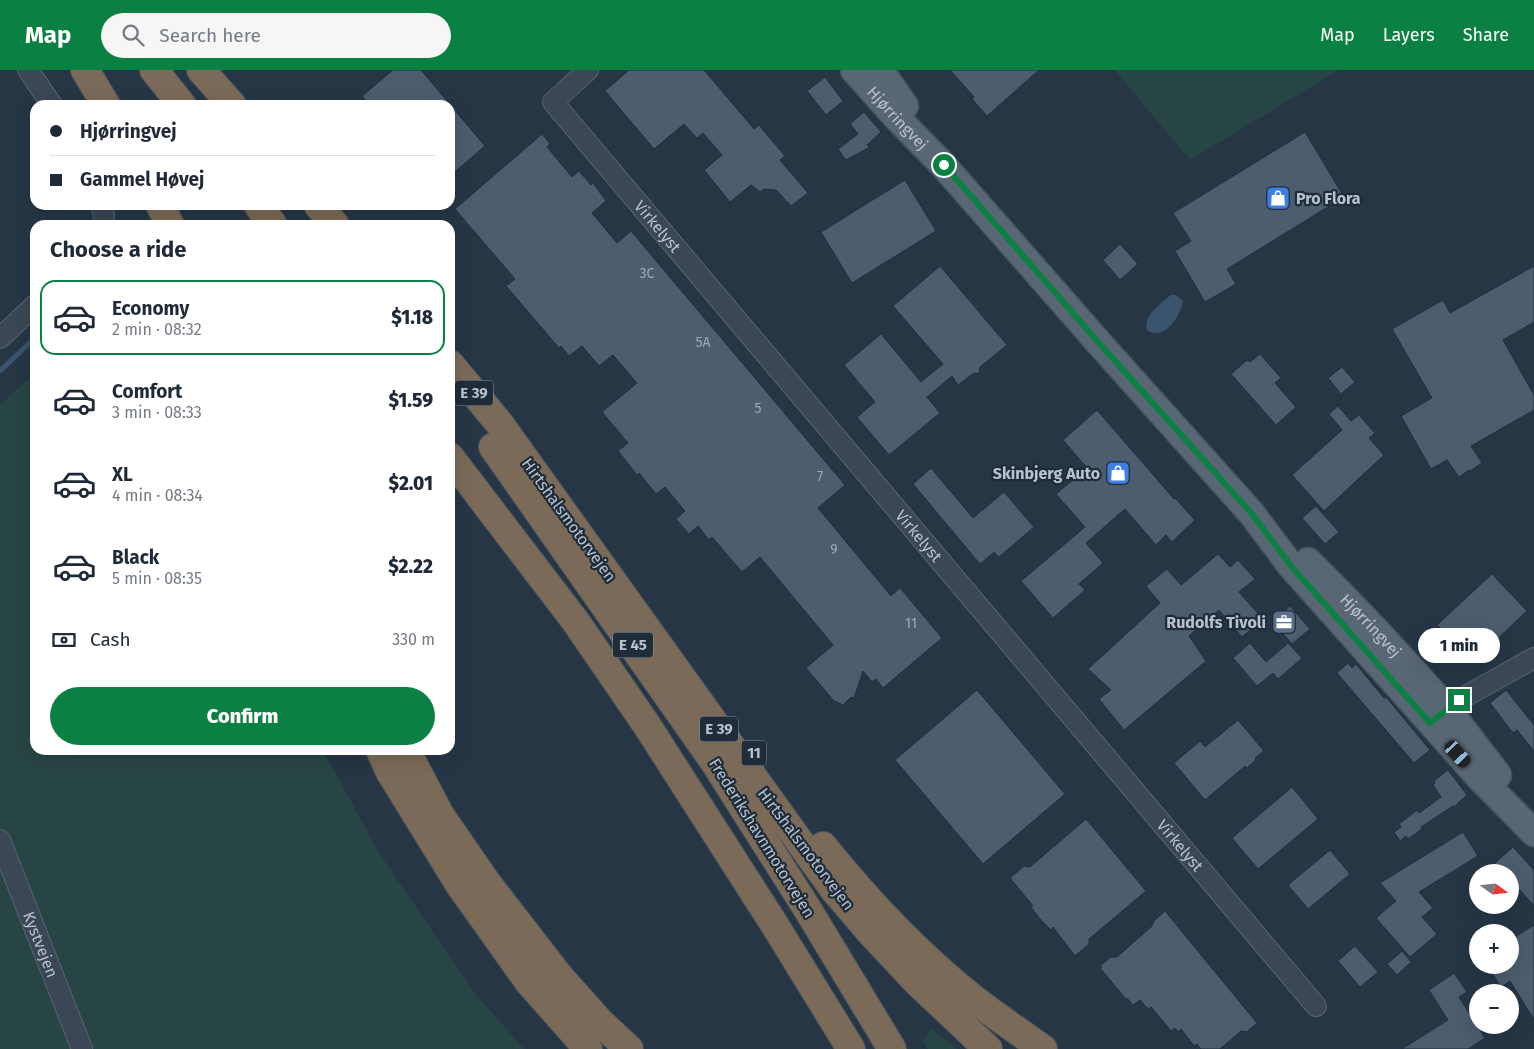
<!DOCTYPE html>
<meta charset="utf-8">
<style>
:root{--surface:#fff;--page:#f6f6f7;--text:#1f2937;--muted:#747a83;--line:#e0e1e3;--accent:#0b8043}
body{margin:0;font-family:"Fira Sans",sans-serif;background:var(--page);color:var(--text);height:100vh;display:flex;flex-direction:column;font-size:19px;white-space:nowrap}
*{box-sizing:border-box;margin:0}
p{font-size:16px;color:var(--muted)}
.icon{flex:none;width:28px;height:28px;fill:none;stroke:currentColor;stroke-width:2;stroke-linecap:round;stroke-linejoin:round}
.map{position:relative;flex:1;overflow:hidden}
.drawer{position:absolute;left:30px;top:150px;width:425px;height:535px;display:flex;flex-direction:column;background:var(--surface);border-radius:15px;box-shadow:0 5px 20px #0002}
.drawer>*{flex:none}
.guide{position:absolute;left:30px;top:30px;width:425px;height:110px;border-radius:15px;box-shadow:0 5px 20px #0002;display:grid;align-content:center;height:110px;padding:0 20px;background:var(--surface)}
.needle{width:32px;rotate:105deg}
.fabs{position:absolute;left:1469px;top:794px;display:grid;gap:10px}
.fabs a{display:grid;place-items:center;width:50px;height:50px;border-radius:50%;background:var(--surface);box-shadow:0 5px 20px #0002;font-size:25px}
.end{position:absolute;width:22px;height:22px;margin:-11px;border:6px solid #0b8043;background:#fff;box-shadow:0 0 0 2px #fff}
.from{border-radius:50%}
.bubble{position:absolute;height:35px;border-radius:18px;background:var(--surface);box-shadow:0 5px 20px #0002;font-size:16px;font-weight:800;line-height:35px;text-align:center}
.car{position:absolute;width:15px;height:30px;margin:-15px -8px;border-radius:6px;box-shadow:0 0 4px 1px #0007;background:linear-gradient(#222 24%,#8ab4d8 0 40%,#222 0 76%,#8ab4d8 0 86%,#222 0)}
.guide b{display:flex;align-items:center;gap:18px;height:48px;font-size:19px}
.guide b+b{border-top:1px solid var(--line)}
.guide i{width:12px;height:12px;background:var(--text)}
ul{padding:0;list-style:none}
li{display:flex;align-items:center;gap:15px;height:75px;margin:0 10px 8px;padding:0 10px;border:2px solid transparent;border-radius:15px}
li div{flex:1}
li b{display:block;font-size:19px}
li em{font-style:normal;font-weight:800}
li.on{border-color:var(--accent)}
li>.icon{width:45px;height:45px;stroke-width:1.5}
h2{padding:0 20px;font-size:22px;line-height:60px}
.pay{display:flex;align-items:center;gap:12px;height:55px;padding:0 20px;font-size:19px}
.pay p{margin-inline-start:auto}
.action{display:flex;gap:10px;margin-top:auto;padding:10px 20px}
.action a{flex:1;height:58px;border-radius:30px;background:var(--accent);color:#fff;font-size:20px;font-weight:800;line-height:58px;text-align:center}
header{display:flex;align-items:center;gap:30px;box-sizing:border-box;height:70px;padding:0 25px;background:var(--accent);color:#fff}
header strong{font-size:24px}
nav{display:flex;gap:28px;margin-inline-start:auto;font-size:18px}
.search{width:350px;height:45px;background:var(--page);display:flex;align-items:center;gap:12px;box-sizing:border-box;padding:0 18px;border-radius:28px;color:var(--muted);font-size:19px}
.map>svg:first-child{display:block}
.green{fill:#284546}
.water{fill:#3b546e}
.lines{fill:none;stroke-linecap:round;stroke-linejoin:round}
.stream{stroke:#3b546e;stroke-width:5}
.building{fill:#4c5d6e;stroke:#212e3c}
.minor-casing{stroke:#596572;stroke-width:22}
.major-casing{stroke:#475361;stroke-width:29}
.highway-casing{stroke:#45525f;stroke-width:30}
.minor{stroke:#3b4754;stroke-width:20}
.major{stroke:#596674;stroke-width:26}
.highway{stroke:#7b6a57;stroke-width:28}
.route{stroke:#0b8043;stroke-width:6}
.labels{text-anchor:middle;dominant-baseline:central;stroke-width:4.5;stroke-linejoin:round;paint-order:stroke}
.number-label{font-size:14px;fill:#9da9b6}
.shield{fill:#1f2c3a;stroke:#8a95a2;stroke-width:1}
.shield-label{font-size:15px;font-weight:bold;fill:#b8c2ce}
.street-label{font-size:16px;fill:#b8c2ce;stroke:#1f2c3a}
.poi-label{font-size:16px;font-weight:bold;fill:#b8c2ce;stroke:#1f2c3a;text-anchor:end}
</style>
<header>
<strong>Map</strong>
<div class="search"><svg class="icon" aria-label="search" viewBox="0 0 24 24"><circle cx="10" cy="10" r="6"/><path d="M15 15l6 6"/></svg>Search here</div>
<nav><a>Map</a><a>Layers</a><a>Share</a></nav>
</header>
<div class="map">
<svg width="1534" height="979" viewBox="0 0 1534 979">
<rect width="100%" height="100%" fill="#263645"/>
<g class="green">
<polygon points="1115,0 1339,0 1190,90"/>
<polygon points="35,303 35,680 323,680 379,783 477,926 524,979 0,979 0,335"/>
<polygon points="932,959 957,979 928,979 923,971"/>
</g>
<path class="water" d="M 1171,225 L 1176,225 L 1183,231 C 1180,247 1164,272 1147,260 C 1143,246 1161,233 1171,225 Z"/>
<g class="lines">
<polyline class="stream" points="0,301 35,268"/>
</g>
<g class="building">
<polygon points="393,0 421,0 485,76 450,106 450,35 370,35 362,26"/>
<polygon points="629,0 704,0 754,59 759,55 785,86 780,90 808,123 791,136 776,120 764,119 760,122 751,115 730,132 704,100 722,85 703,63 697,68 684,54 654,79 605,21"/>
<polygon points="950,0 1039,0 987,46 972,29 974,27"/>
<polygon points="825,7 843,31 826,45 807,21"/>
<polygon points="864,42 881,62 867,75 870,77 846,90 838,79 858,64 850,54"/>
<polygon points="1305,62 1344,127 1227,199 1236,214 1205,232 1175,181 1191,171 1173,143"/>
<polygon points="542,64 550,74 547,77 572,107 579,101 591,115 593,113 606,131 592,143 617,173 631,161 845,415 818,438 891,526 900,518 942,568 883,618 876,609 872,612 863,601 854,628 851,627 843,635 834,631 806,598 833,575 760,487 742,502 712,467 709,470 698,456 689,464 676,449 685,441 665,417 656,424 639,403 637,405 618,381 628,373 602,342 637,313 613,285 599,296 582,276 569,286 561,276 559,278 506,216 515,209 455,139"/>
<polygon points="905,110 936,161 852,213 821,162"/>
<polygon points="1120,174 1138,194 1120,210 1103,190"/>
<polygon points="940,196 1007,275 980,297 979,304 974,303 958,315 952,306 927,327 940,343 889,385 857,347 875,332 844,295 881,264 921,312 943,294 893,236"/>
<polygon points="1534,196 1534,252 1503,270 1534,325 1534,340 1471,376 1482,393 1470,401 1469,400 1459,407 1447,390 1431,399 1401,346 1432,328 1392,259 1443,230 1450,243"/>
<polygon points="1260,284 1281,308 1275,313 1296,337 1276,355 1231,304 1247,290 1250,292"/>
<polygon points="1342,297 1355,312 1341,324 1328,308"/>
<polygon points="1338,336 1351,351 1359,345 1375,363 1369,368 1384,385 1324,441 1292,405 1342,360 1329,344"/>
<polygon points="1097,340 1174,429 1175,428 1195,450 1172,472 1166,465 1156,475 1125,439 1086,473 1103,493 1079,514 1085,520 1053,548 1021,511 1085,457 1056,424 1087,398 1063,370"/>
<polygon points="931,398 973,448 1004,422 1034,457 999,487 994,482 980,494 913,414"/>
<polygon points="1316,436 1339,462 1325,474 1302,448"/>
<polygon points="1218,484 1230,497 1238,490 1255,509 1239,522 1263,549 1242,567 1219,540 1189,566 1206,591 1124,660 1099,629 1111,620 1088,599 1160,533 1146,516 1167,499 1181,515"/>
<polygon points="1492,504 1527,541 1473,592 1437,555"/>
<polygon points="1290,536 1310,559 1292,574 1273,552"/>
<polygon points="1250,573 1266,592 1288,573 1302,588 1278,609 1273,603 1257,616 1233,588"/>
<polygon points="1348,593 1352,598 1356,594 1384,628 1386,627 1430,680 1414,693 1337,603"/>
<polygon points="977,620 1065,724 983,794 895,690"/>
<polygon points="1506,620 1534,655 1534,681 1517,660 1513,663 1490,633"/>
<polygon points="1238,650 1264,681 1255,688 1256,690 1247,698 1245,696 1205,730 1174,693 1200,671 1205,677"/>
<polygon points="1448,700 1467,725 1454,737 1453,736 1421,757 1422,759 1408,769 1406,766 1400,771 1394,762 1401,757 1399,754 1417,740 1419,743 1441,727 1433,715 1435,713 1434,711"/>
<polygon points="1292,717 1318,749 1258,799 1232,768"/>
<polygon points="1086,749 1146,821 1089,869 1089,874 1075,886 1053,857 1051,860 1040,849 1031,837 1033,836 1010,808 1024,796 1030,797"/>
<polygon points="1463,762 1478,786 1419,822 1433,838 1422,847 1437,864 1410,887 1376,848 1396,831 1380,813"/>
<polygon points="1513,777 1534,800 1534,836 1510,809 1510,802 1504,802 1495,793"/>
<polygon points="1330,780 1350,804 1308,839 1288,815"/>
<polygon points="1165,841 1257,953 1247,962 1241,961 1220,979 1201,979 1197,974 1194,976 1181,959 1178,962 1175,958 1171,961 1151,937 1148,939 1140,930 1133,935 1127,928 1126,929 1100,898 1102,897 1100,896 1111,887 1117,887 1152,856 1154,851"/>
<polygon points="1534,855 1534,950 1510,911 1501,917 1487,895 1510,895 1510,870"/>
<polygon points="1355,876 1378,902 1360,917 1338,891"/>
<polygon points="1402,881 1411,892 1397,905 1387,894"/>
<polygon points="1454,903 1467,922 1459,927 1485,968 1468,979 1402,979 1448,950 1429,920"/>
</g>
<g class="lines">
<g class="minor-casing">
<g id="minor">
<polyline points="28,0 52,35"/>
<path id="s1" d="M 588,0 L 553,32 L 1316,936"/>
<polyline points="101,135 104,145 103,155"/>
<polyline points="0,268 35,235"/>
<polyline points="1436,649 1459,630 1534,588"/>
<path id="s2" d="M 0,770 L 82,979"/>
</g>
</g>
<g class="major-casing">
<g id="major">
<path id="s3" d="M 854,0 L 898,49 L 943,95 L 1099,273 L 1252,444 L 1291,496 L 1480,708 L 1534,763"/>
<polyline points="880,0 905,36"/>
<path id="s4" d="M 1308,491 C 1356,538 1402,587 1446,638 C 1464,660 1481,683 1498,705"/>
</g>
</g>
<g class="highway-casing">
<g id="highway">
<polyline points="85,0 106,35"/>
<polyline points="154,0 182,35"/>
<polyline points="201,0 232,35"/>
<polyline points="160,135 170,155"/>
<polyline points="258,135 273,155"/>
<polyline points="318,135 335,155"/>
<polyline points="450,294 499,353 835,821 871,863 916,911 988,979"/>
<polyline points="493,377 715,693 808,840 892,979"/>
<polyline points="450,387 576,552 648,657 776,857 851,979"/>
<polyline points="380,680 390,702 459,814 528,911 588,979"/>
<polyline points="406,680 440,745 487,813 559,906 600,952 629,979"/>
<path d="M 823,776 C 868,832 918,885 975,930 C 997,947 1021,963 1043,979"/>
</g>
</g>
<use href="#minor" class="minor"/>
<use href="#major" class="major"/>
<use href="#highway" class="highway"/>
</g>
<g class="lines">
<polyline class="route" points="944,95 1099,273 1252,444 1291,496 1430,653 1459,630"/>
</g>
<defs>
<g id="shop-square" transform="scale(1.25)"><rect x="-9" y="-9" width="18" height="18" rx="4" fill="#3f7fe0" stroke="#1f2c3a"/><path d="M-5-2.5h2.3a2.7 3.5 0 0 1 5.4 0H5L5.5 6h-11ZM-1.5-2.5h3a1.5 2.3 0 0 0-3 0Z" fill="#fff"/></g>
<g id="office-square" transform="scale(1.25)"><rect x="-9" y="-9" width="18" height="18" rx="4" fill="#5c6f8a" stroke="#1f2c3a"/><path d="M-6-3h4V-5.5h4V-3h4V5H-6ZM-1-4.5V-3h2v-1.5ZM-6 0V1H6V0Z" fill="#fff"/></g>
</defs>
<g fill-rule="evenodd">
<use href="#shop-square" x="1278" y="128"/>
<use href="#shop-square" x="1118" y="403"/>
<use href="#office-square" x="1284" y="552"/>
</g>
<g class="labels">
<g class="number-label">
<text x="647" y="203">3C</text>
<text x="703" y="272">5A</text>
<text x="758" y="338">5</text>
<text x="820" y="406">7</text>
<text x="834" y="479">9</text>
<text x="911" y="553">11</text>
</g>
<g class="shield">
<rect x="455" y="310.5" width="38" height="25" rx="4"/>
<rect x="613" y="562.5" width="40" height="25" rx="4"/>
<rect x="700" y="646.5" width="38" height="25" rx="4"/>
<rect x="741.5" y="670.5" width="25" height="25" rx="4"/>
</g>
<g class="shield-label">
<text x="474" y="323">E 39</text>
<text x="633" y="575">E 45</text>
<text x="719" y="659">E 39</text>
<text x="754" y="683">11</text>
</g>
<g class="street-label">
<text stroke="none"><textPath href="#s3" startOffset="65">Hjørringvej</textPath></text>
<text stroke="none"><textPath href="#s1" startOffset="210">Virkelyst</textPath></text>
<text transform="translate(569 450) rotate(54)">Hirtshalsmotorvejen</text>
<text stroke="none"><textPath href="#s1" startOffset="615">Virkelyst</textPath></text>
<text stroke="none"><textPath href="#s4" startOffset="90">Hjørringvej</textPath></text>
<text transform="translate(762 768) rotate(58)">Frederikshavnmotorvejen</text>
<text stroke="none"><textPath href="#s1" startOffset="1020">Virkelyst</textPath></text>
<text transform="translate(806 779) rotate(53)">Hirtshalsmotorvejen</text>
<text stroke="none"><textPath href="#s2" startOffset="112">Kystvejen</textPath></text>
</g>
<g class="poi-label">
<text x="1296" y="128" text-anchor="start">Pro Flora</text>
<text x="1100" y="403">Skinbjerg Auto</text>
<text x="1266" y="552">Rudolfs Tivoli</text>
</g>
</g>
</svg>
<div class="fabs">
<a><svg class="needle" viewBox="-14 -14 28 28"><path d="M0-13l5 13h-10z" fill="#e53935"/><path d="M0 13l5-13h-10z" fill="#747a83"/></svg></a>
<a>+</a>
<a>−</a>
</div>
<i class="end from" style="left:944px;top:95px"></i>
<i class="end" style="left:1459px;top:630px"></i>
<div class="bubble" style="left:1418px;top:558px;width:82px">1 min</div>
<i class="car" style="left:1458px;top:684px;rotate:138deg"></i>
<div class="guide">
<b><i class="from"></i>Hjørringvej</b>
<b><i></i>Gammel Høvej</b>
</div>
<section class="drawer">
<h2>Choose a ride</h2>
<ul>
<li class="on"><svg class="icon" aria-label="car" viewBox="0 0 24 24"><path d="M5 17H2v-5l4-1 3-4h7l3 4 3 1v5h-3M9 17h6M6 11h13"/><circle cx="7" cy="17" r="2"/><circle cx="17" cy="17" r="2"/></svg><div><b>Economy</b><p>2 min · 08:32</p></div><em>$1.18</em></li>
<li><svg class="icon" aria-label="car" viewBox="0 0 24 24"><path d="M5 17H2v-5l4-1 3-4h7l3 4 3 1v5h-3M9 17h6M6 11h13"/><circle cx="7" cy="17" r="2"/><circle cx="17" cy="17" r="2"/></svg><div><b>Comfort</b><p>3 min · 08:33</p></div><em>$1.59</em></li>
<li><svg class="icon" aria-label="car" viewBox="0 0 24 24"><path d="M5 17H2v-5l4-1 3-4h7l3 4 3 1v5h-3M9 17h6M6 11h13"/><circle cx="7" cy="17" r="2"/><circle cx="17" cy="17" r="2"/></svg><div><b>XL</b><p>4 min · 08:34</p></div><em>$2.01</em></li>
<li><svg class="icon" aria-label="car" viewBox="0 0 24 24"><path d="M5 17H2v-5l4-1 3-4h7l3 4 3 1v5h-3M9 17h6M6 11h13"/><circle cx="7" cy="17" r="2"/><circle cx="17" cy="17" r="2"/></svg><div><b>Black</b><p>5 min · 08:35</p></div><em>$2.22</em></li>
</ul>
<div class="pay"><svg class="icon" aria-label="cash" viewBox="0 0 24 24"><path d="M3 7h18v10H3z"/><circle cx="12" cy="12" r="2"/></svg>Cash<p>330 m</p></div>
<div class="action"><a>Confirm</a></div>
</section>
</div>
